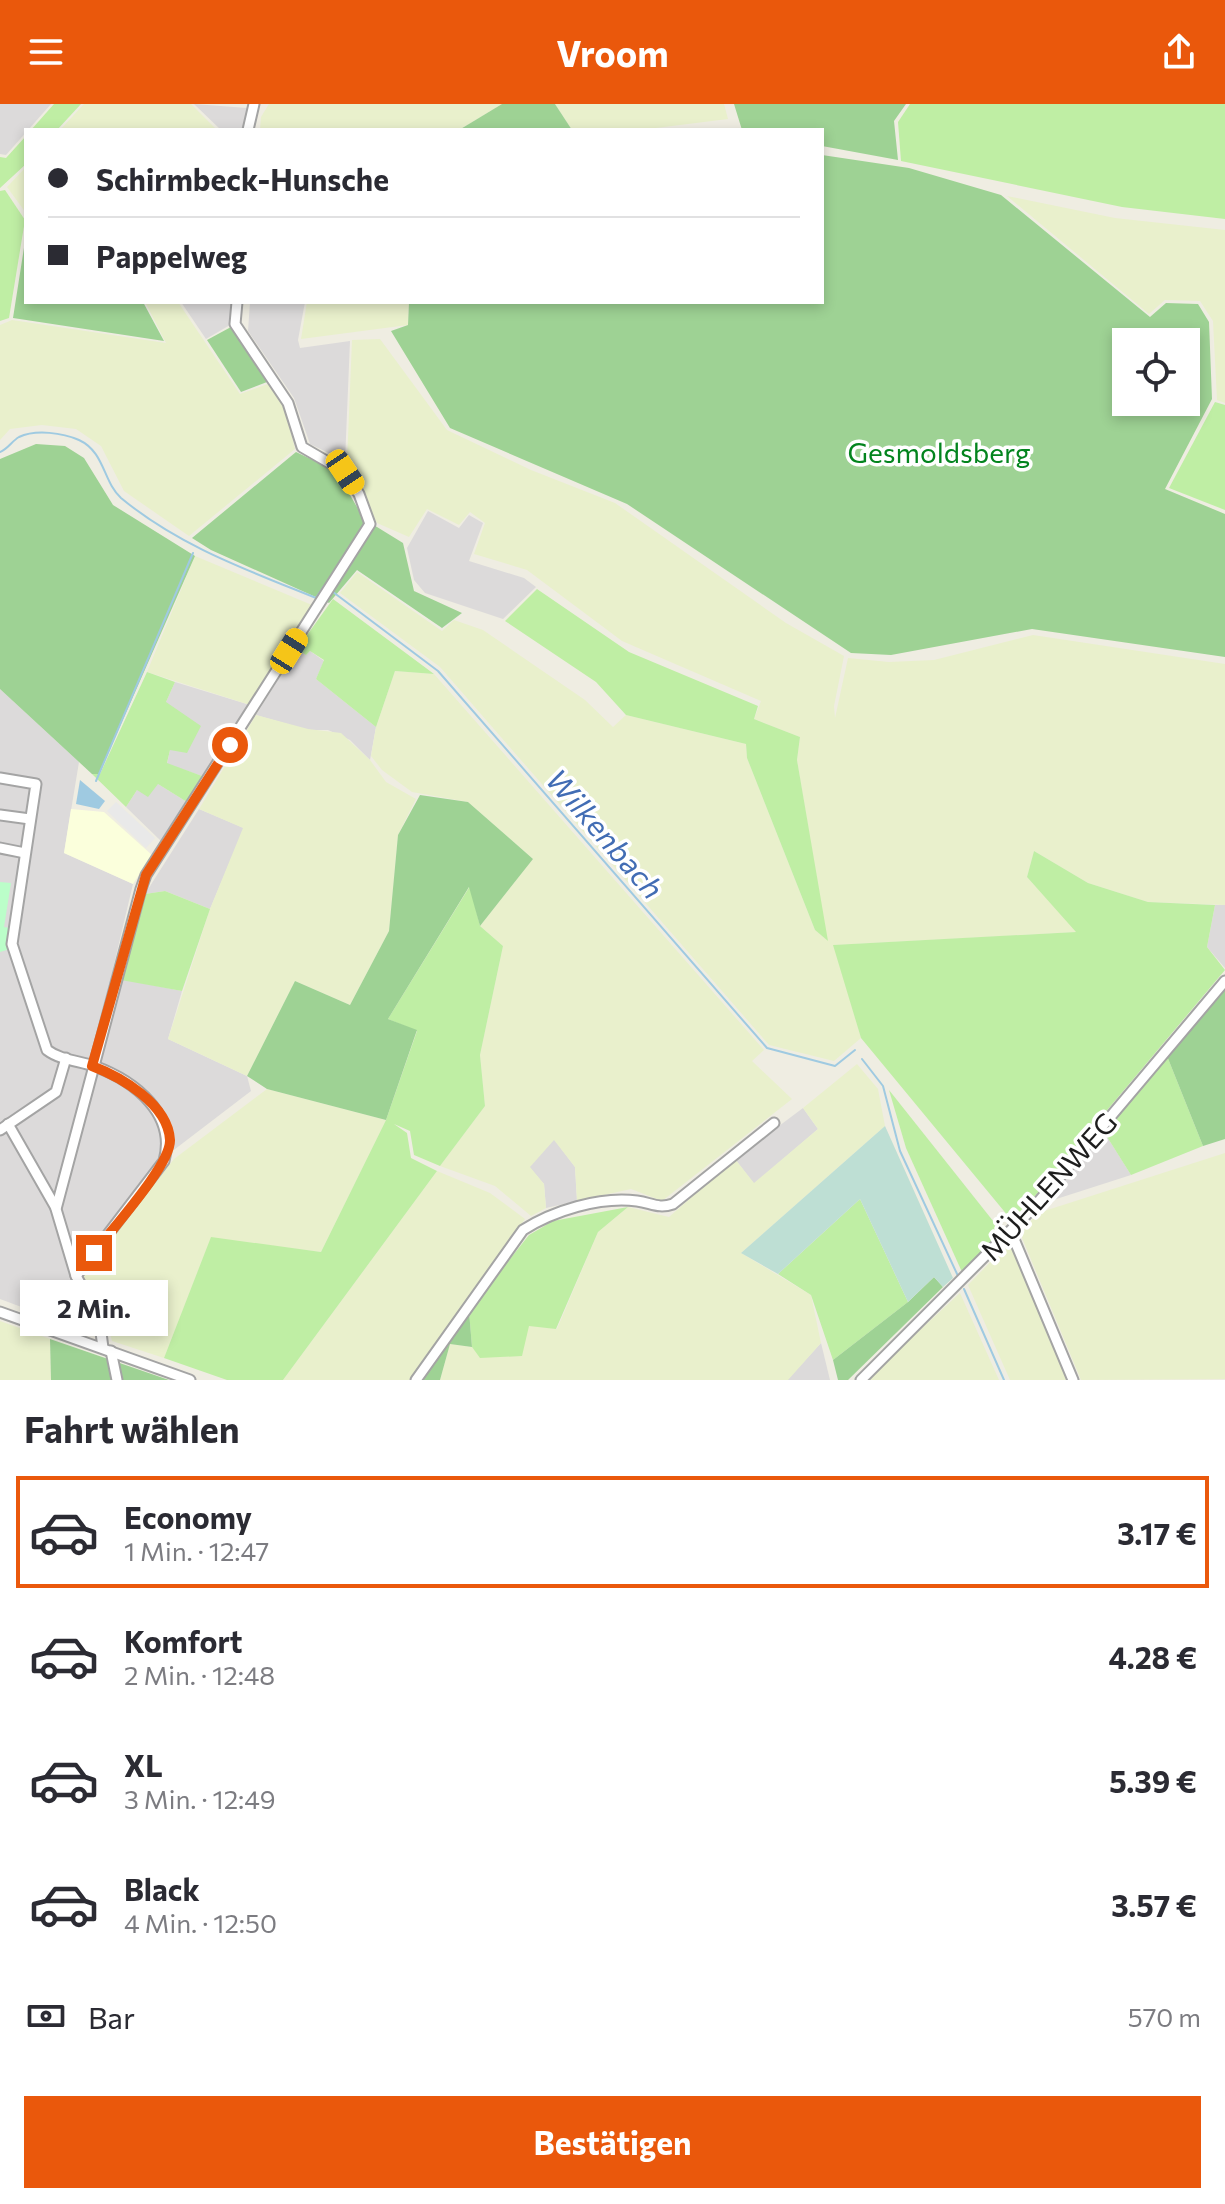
<!DOCTYPE html>
<html lang="de">
<meta charset="utf-8">
<style>
:root{--surface:#fff;--page:#f7f7f7;--text:#2b2b33;--muted:#7c7c81;--line:#e1e1e2;--accent:#ea580c}
body{margin:0;font-family:Commissioner,sans-serif;background:var(--page);color:var(--text);height:100vh;display:flex;flex-direction:column;font-size:30px;white-space:nowrap}
*{box-sizing:border-box;margin:0}
p{font-size:26px;color:var(--muted)}
.icon{flex:none;width:44px;height:44px;fill:none;stroke:currentColor;stroke-width:2;stroke-linecap:round;stroke-linejoin:round}
.map{position:relative;height:1276px;overflow:hidden}
.details{display:flex;flex-direction:column;background:var(--surface);flex:1}
.details>*{flex:none}
.banner{position:absolute;left:24px;top:24px;width:800px;height:176px;border-radius:0px;box-shadow:0 4px 12px #0003;display:grid;align-content:center;height:176px;padding:0 24px;background:var(--surface)}
.controls{position:absolute;left:1112px;top:224px;display:grid;gap:16px}
.controls a{display:grid;place-items:center;width:88px;height:88px;border-radius:0px;background:var(--surface);box-shadow:0 4px 12px #0003;font-size:40px}
.end{position:absolute;width:36px;height:36px;margin:-18px;border:10px solid #ea580c;background:#fff;box-shadow:0 0 0 4px #fff}
.from{border-radius:50%}
.bubble{position:absolute;height:56px;border-radius:0px;background:var(--surface);box-shadow:0 4px 12px #0003;font-size:26px;font-weight:700;line-height:56px;text-align:center}
.car{position:absolute;width:24px;height:48px;margin:-24px -12px;border-radius:10px;box-shadow:0 0 6px 2px #0007;background:linear-gradient(#f5c518 24%,#345 0 40%,#f5c518 0 76%,#345 0 86%,#f5c518 0)}
.banner b{display:flex;align-items:center;gap:28px;height:76px;font-size:30px}
.banner b+b{border-top:2px solid var(--line)}
.banner i{width:20px;height:20px;background:var(--text)}
ul{padding:0;list-style:none}
li{display:flex;align-items:center;gap:24px;height:112px;margin:0 16px 12px;padding:0 8px;border:4px solid transparent;border-radius:0px}
li div{flex:1}
li b{display:block;font-size:30px}
li em{font-style:normal;font-weight:700}
li.current{border-color:var(--accent)}
li>.icon{width:72px;height:72px;stroke-width:1.5}
h2{padding:0 24px;font-size:36px;line-height:96px}
.pay{display:flex;align-items:center;gap:20px;height:88px;padding:0 24px;font-size:30px}
.pay p{margin-inline-start:auto}
.cta{display:flex;gap:16px;margin-top:auto;padding:16px 24px}
.cta a{flex:1;height:92px;border-radius:0px;background:var(--accent);color:#fff;font-size:32px;font-weight:700;line-height:92px;text-align:center}
header{display:flex;justify-content:space-between;align-items:center;height:104px;padding:0 24px;background:var(--accent);color:#fff;font-size:36px;font-weight:700}
.map>svg:first-child{display:block}
.residential{fill:#dcdada}
.education{fill:#fbffdc}
.farmland{fill:#e9f0cc}
.grass{fill:#bfeea4}
.forest{fill:#9ed294;fill-rule:evenodd}
.wetland{fill:#bedfd4}
.park{fill:#bbfec9}
.parking{fill:#e9e9e9}
.water{fill:#9fcae1}
.lines{fill:none;stroke-linecap:round;stroke-linejoin:round}
.stream{stroke:#9fcae1;stroke-width:2}
.minor-casing{stroke:#a4a4a4;stroke-width:13}
.minor{stroke:#fff;stroke-width:9}
.route{stroke:#ea580c;stroke-width:10}
.labels{text-anchor:middle;dominant-baseline:central;stroke-width:7;stroke-linejoin:round;paint-order:stroke}
.park-label{font-size:28px;fill:#03841e;stroke:#fff}
.street-label{font-size:28px;fill:#1d1d1d;stroke:#fff}
.water-label{font-size:30px;font-style:italic;fill:#426db4;stroke:#fff}
</style>
<header><svg class="icon" aria-label="menu" viewBox="0 0 24 24"><path d="M4 6h16M4 12h16M4 18h16"/></svg>Vroom<svg class="icon" aria-label="share" viewBox="0 0 24 24"><path d="M12 15V3M7 8l5-5 5 5M5 13v7h14v-7"/></svg></header>
<div class="map">
<svg width="1225" height="1276" viewBox="0 0 1225 1276">
<rect width="100%" height="100%" fill="#efede2"/>
<g class="residential">
<polygon points="0,0 51,0 6,51 0,50"/>
<polygon points="194,0 247,4 243,26 221,26"/>
<polygon points="181,198 232,198 230,221 206,235"/>
<polygon points="250,198 305,198 298,236 300,244 350,237 345,357 310,340 294,294 248,227"/>
<polygon points="428,407 459,424 469,411 483,419 469,457 524,474 536,483 503,515 425,489 414,476 407,444"/>
<polygon points="297,545 306,551 310,547 324,557 316,575 376,623 370,656 350,636 328,626 308,626 256,611"/>
<polygon points="175,578 250,601 202,672 167,660 170,646 166,598"/>
<polygon points="0,585 79,658 64,749 133,780 111,873 182,887 168,935 247,972 251,987 162,1055 73,1172 97,1214 99,1232 0,1195"/>
<polygon points="158,680 187,698 162,738 126,703 137,686"/>
<polygon points="199,705 244,724 210,805 165,787 145,790"/>
<polygon points="1215,801 1225,801 1225,864 1207,843"/>
<polygon points="803,1004 818,1025 754,1080 735,1055"/>
<polygon points="1104,1028 1131,1071 1047,1098 1044,1094"/>
<polygon points="554,1035 575,1063 577,1097 546,1104 544,1080 529,1063"/>
<polygon points="821,1239 830,1276 788,1276 788,1275"/>
</g>
<polygon class="education" points="71,705 104,708 152,751 133,780 64,749"/>
<g class="farmland">
<polygon points="84,0 191,0 217,26 60,26"/>
<polygon points="269,0 502,0 459,26 260,26 261,13"/>
<polygon points="555,0 724,0 728,15 640,26 572,26"/>
<polygon points="26,63 26,109 7,83"/>
<polygon points="1007,92 1115,114 1225,126 1225,299 1217,296 1213,217 1200,197 1165,196 1149,210"/>
<polygon points="145,198 178,198 240,290 268,280 284,301 295,345 189,432 124,387 101,342 76,325 42,321 10,325 0,336 0,221 12,216 166,239"/>
<polygon points="307,198 409,198 408,221 301,235"/>
<polygon points="380,235 447,326 531,366 615,399 786,519 844,552 834,602 835,614 848,554 889,558 934,556 1033,531 1225,560 1225,801 1148,798 1088,779 1034,747 1027,773 1077,828 834,841 861,934 834,957 769,941 440,563 340,489 357,468 442,527 454,516 483,526 585,596 613,623 626,611 746,640 747,654 815,826 827,836 797,656 800,633 754,615 761,597 622,537 527,466 474,450 485,419 470,408 459,421 427,405 409,433 377,419 347,358 352,236"/>
<polygon points="195,452 312,501 250,601 147,568"/>
<polygon points="395,567 434,570 764,946 752,957 792,995 662,1097 631,1085 577,1097 575,1063 554,1036 530,1063 544,1080 546,1104 531,1112 495,1082 440,1062 485,1002 480,951 503,842 480,822 533,755 468,698 412,688 382,666 371,652 376,623"/>
<polygon points="256,611 308,625 341,629 370,656 386,678 416,695 398,731 389,827 350,901 295,877 247,972 168,935 210,805 243,724 199,705"/>
<polygon points="857,960 878,985 885,1022 741,1149 811,1191 821,1239 788,1276 440,1276 450,1240 472,1243 481,1254 529,1221 557,1225 598,1128 628,1103 669,1113 735,1055 754,1079 818,1025 803,1004"/>
<polygon points="267,985 386,1016 321,1148 211,1134 164,1254 112,1237 105,1210 83,1172 174,1055"/>
<polygon points="1225,1049 1225,1275 1081,1276 1020,1129 1038,1109"/>
<polygon points="437,1067 490,1089 525,1115 409,1276 283,1276"/>
<polygon points="1009,1139 1068,1276 1010,1276 968,1181"/>
<polygon points="960,1189 999,1276 866,1276"/>
<polygon points="0,1217 50,1235 51,1276 0,1276"/>
</g>
<g class="grass">
<polygon points="54,0 81,0 57,26 31,26"/>
<polygon points="910,0 1225,0 1225,115 1122,103 901,57 898,18"/>
<polygon points="26,32 26,60 0,84 0,53 6,54"/>
<polygon points="5,86 25,116 9,214 0,217 0,87"/>
<polygon points="1215,298 1225,301 1225,406 1169,384"/>
<polygon points="537,485 629,548 758,602 754,615 800,633 797,656 828,837 815,826 747,654 746,640 626,611 596,578 505,517"/>
<polygon points="333,495 434,570 395,567 376,623 316,575 324,556 310,547 306,551 297,545"/>
<polygon points="147,568 175,578 166,598 201,622 187,649 170,646 167,659 202,672 187,698 158,680 148,693 137,686 126,703 92,670 100,670"/>
<polygon points="1034,747 1088,779 1148,798 1215,801 1207,843 1225,866 1013,1118 861,934 833,841 1076,828 1027,773"/>
<polygon points="470,782 480,822 503,842 480,951 485,1002 440,1062 414,1051 410,1027 394,1020 407,1029 411,1054 437,1067 283,1276 227,1276 164,1254 211,1133 321,1148 386,1016 417,927 388,915"/>
<polygon points="165,787 210,805 182,887 121,876 145,790"/>
<polygon points="1167,952 1203,1042 1131,1071 1104,1028"/>
<polygon points="889,986 1001,1127 962,1168 906,1044"/>
<polygon points="860,1095 908,1198 833,1256 811,1191 778,1170"/>
<polygon points="628,1103 598,1128 556,1225 529,1222 522,1252 480,1254 472,1243 469,1207 529,1131 553,1117"/>
</g>
<g class="forest">
<polygon points="502,0 555,0 572,26 459,26"/>
<polygon points="734,0 906,0 894,17 898,56 822,42 822,26 742,26"/>
<path d="M 822,51 L 909,64 L 1001,91 L 1150,213 L 1166,199 L 1198,200 L 1209,218 L 1212,295 L 1165,385 L 1225,410 L 1225,553 L 1032,525 L 891,551 L 851,549 L 627,400 L 450,324 L 391,227 L 408,221 L 409,198 L 822,198 ZM 1126,238 L 1186,238 L 1186,298 L 1126,298 Z"/>
<polygon points="26,131 26,198 143,198 164,237 13,214"/>
<polygon points="231,223 267,278 241,288 207,236"/>
<polygon points="36,340 65,342 84,354 113,401 195,452 99,670 92,670 0,585 0,355"/>
<polygon points="296,348 336,367 364,415 403,439 414,487 462,509 442,524 357,466 329,499 211,446 192,434"/>
<polygon points="420,691 468,698 533,755 480,822 469,783 388,915 417,926 386,1016 267,985 247,972 295,877 350,901 389,827 398,731"/>
<polygon points="1225,885 1225,1035 1203,1042 1167,952"/>
<polygon points="934,1173 943,1183 848,1276 838,1276 833,1256 908,1198"/>
<polygon points="469,1207 472,1243 450,1240 440,1276 419,1276"/>
<polygon points="50,1235 169,1276 51,1276"/>
</g>
<polygon class="wetland" points="885,1022 953,1174 943,1183 934,1173 908,1198 860,1095 778,1170 741,1149"/>
<polygon class="park" points="0,778 11,779 4,823 10,824 10,845 0,848"/>
<polygon class="parking" points="116,698 155,734 146,744 107,707"/>
<polygon class="water" points="80,676 105,697 99,705 76,700"/>
<g class="lines">
<g class="stream">
<path d="M 0,348 C 8,345 12,337 19,333 C 36,325 63,329 79,336 C 105,348 103,378 121,394 C 179,442 247,466 316,494 L 324,482"/>
<polyline points="333,488 438,567 767,944 835,962 855,946"/>
<polyline points="96,677 193,449"/>
<polyline points="862,955 883,982 900,1047 958,1172"/>
<polyline points="964,1185 1004,1276"/>
</g>
<g class="minor-casing">
<g id="minor">
<polyline points="248,26 254,0"/>
<path d="M 0,674 L 36,680 L 12,840 L 47,946 C 60,956 79,957 94,962 C 135,977 177,1010 164,1057 L 76,1172"/>
<polyline points="0,711 30,715"/>
<polyline points="0,744 25,749"/>
<polyline points="8,1020 56,1104"/>
<polyline points="0,1026 56,988 66,954"/>
<polyline points="1011,1128 1073,1276"/>
<polyline points="0,1208 190,1276"/>
<polyline points="103,1244 99,1213 76,1172 56,1105 141,785 146,771 370,420 359,390 345,368 302,343 288,299 235,220 237,198"/>
<polyline points="111,1247 117,1276"/>
<path d="M 416,1276 L 523,1126 C 553,1107 600,1092 637,1097 C 652,1099 658,1105 673,1100 L 774,1019"/>
<polyline points="861,1276 1035,1102 1225,877"/>
</g>
</g>
<use href="#minor" class="minor"/>
</g>
<g class="lines">
<path class="route" d="M 94,1149 C 110,1127 171,1061 170,1036 C 168,1000 121,973 92,962 L 146,771 L 230,641"/>
</g>
<g class="labels">
<g class="park-label">
<text x="939" y="348">Gesmoldsberg</text>
</g>
<g class="street-label">
<text transform="translate(1048 1082) rotate(-48)">MÜHLENWEG</text>
</g>
<g class="water-label">
<text transform="translate(606 729) rotate(49)">Wilkenbach</text>
</g>
</g>
</svg>
<div class="controls">
<a><svg class="icon" aria-label="locate" viewBox="0 0 24 24"><circle cx="12" cy="12" r="6"/><path d="M12 2v4M12 18v4M2 12h4M18 12h4"/></svg></a>
</div>
<i class="end from" style="left:230px;top:641px"></i>
<i class="end" style="left:94px;top:1149px"></i>
<div class="bubble" style="left:20px;top:1176px;width:148px">2 Min.</div>
<i class="car" style="left:345px;top:368px;rotate:146deg"></i>
<i class="car" style="left:289px;top:547px;rotate:32deg"></i>
<div class="banner">
<b><i class="from"></i>Schirmbeck-Hunsche</b>
<b><i></i>Pappelweg</b>
</div>
</div>
<section class="details">
<h2>Fahrt wählen</h2>
<ul>
<li class="current"><svg class="icon" aria-label="car" viewBox="0 0 24 24"><path d="M5 17H2v-5l4-1 3-4h7l3 4 3 1v5h-3M9 17h6M6 11h13"/><circle cx="7" cy="17" r="2"/><circle cx="17" cy="17" r="2"/></svg><div><b>Economy</b><p>1 Min. · 12:47</p></div><em>3.17 €</em></li>
<li><svg class="icon" aria-label="car" viewBox="0 0 24 24"><path d="M5 17H2v-5l4-1 3-4h7l3 4 3 1v5h-3M9 17h6M6 11h13"/><circle cx="7" cy="17" r="2"/><circle cx="17" cy="17" r="2"/></svg><div><b>Komfort</b><p>2 Min. · 12:48</p></div><em>4.28 €</em></li>
<li><svg class="icon" aria-label="car" viewBox="0 0 24 24"><path d="M5 17H2v-5l4-1 3-4h7l3 4 3 1v5h-3M9 17h6M6 11h13"/><circle cx="7" cy="17" r="2"/><circle cx="17" cy="17" r="2"/></svg><div><b>XL</b><p>3 Min. · 12:49</p></div><em>5.39 €</em></li>
<li><svg class="icon" aria-label="car" viewBox="0 0 24 24"><path d="M5 17H2v-5l4-1 3-4h7l3 4 3 1v5h-3M9 17h6M6 11h13"/><circle cx="7" cy="17" r="2"/><circle cx="17" cy="17" r="2"/></svg><div><b>Black</b><p>4 Min. · 12:50</p></div><em>3.57 €</em></li>
</ul>
<div class="pay"><svg class="icon" aria-label="cash" viewBox="0 0 24 24"><path d="M3 7h18v10H3z"/><circle cx="12" cy="12" r="2"/></svg>Bar<p>570 m</p></div>
<div class="cta"><a>Bestätigen</a></div>
</section>
